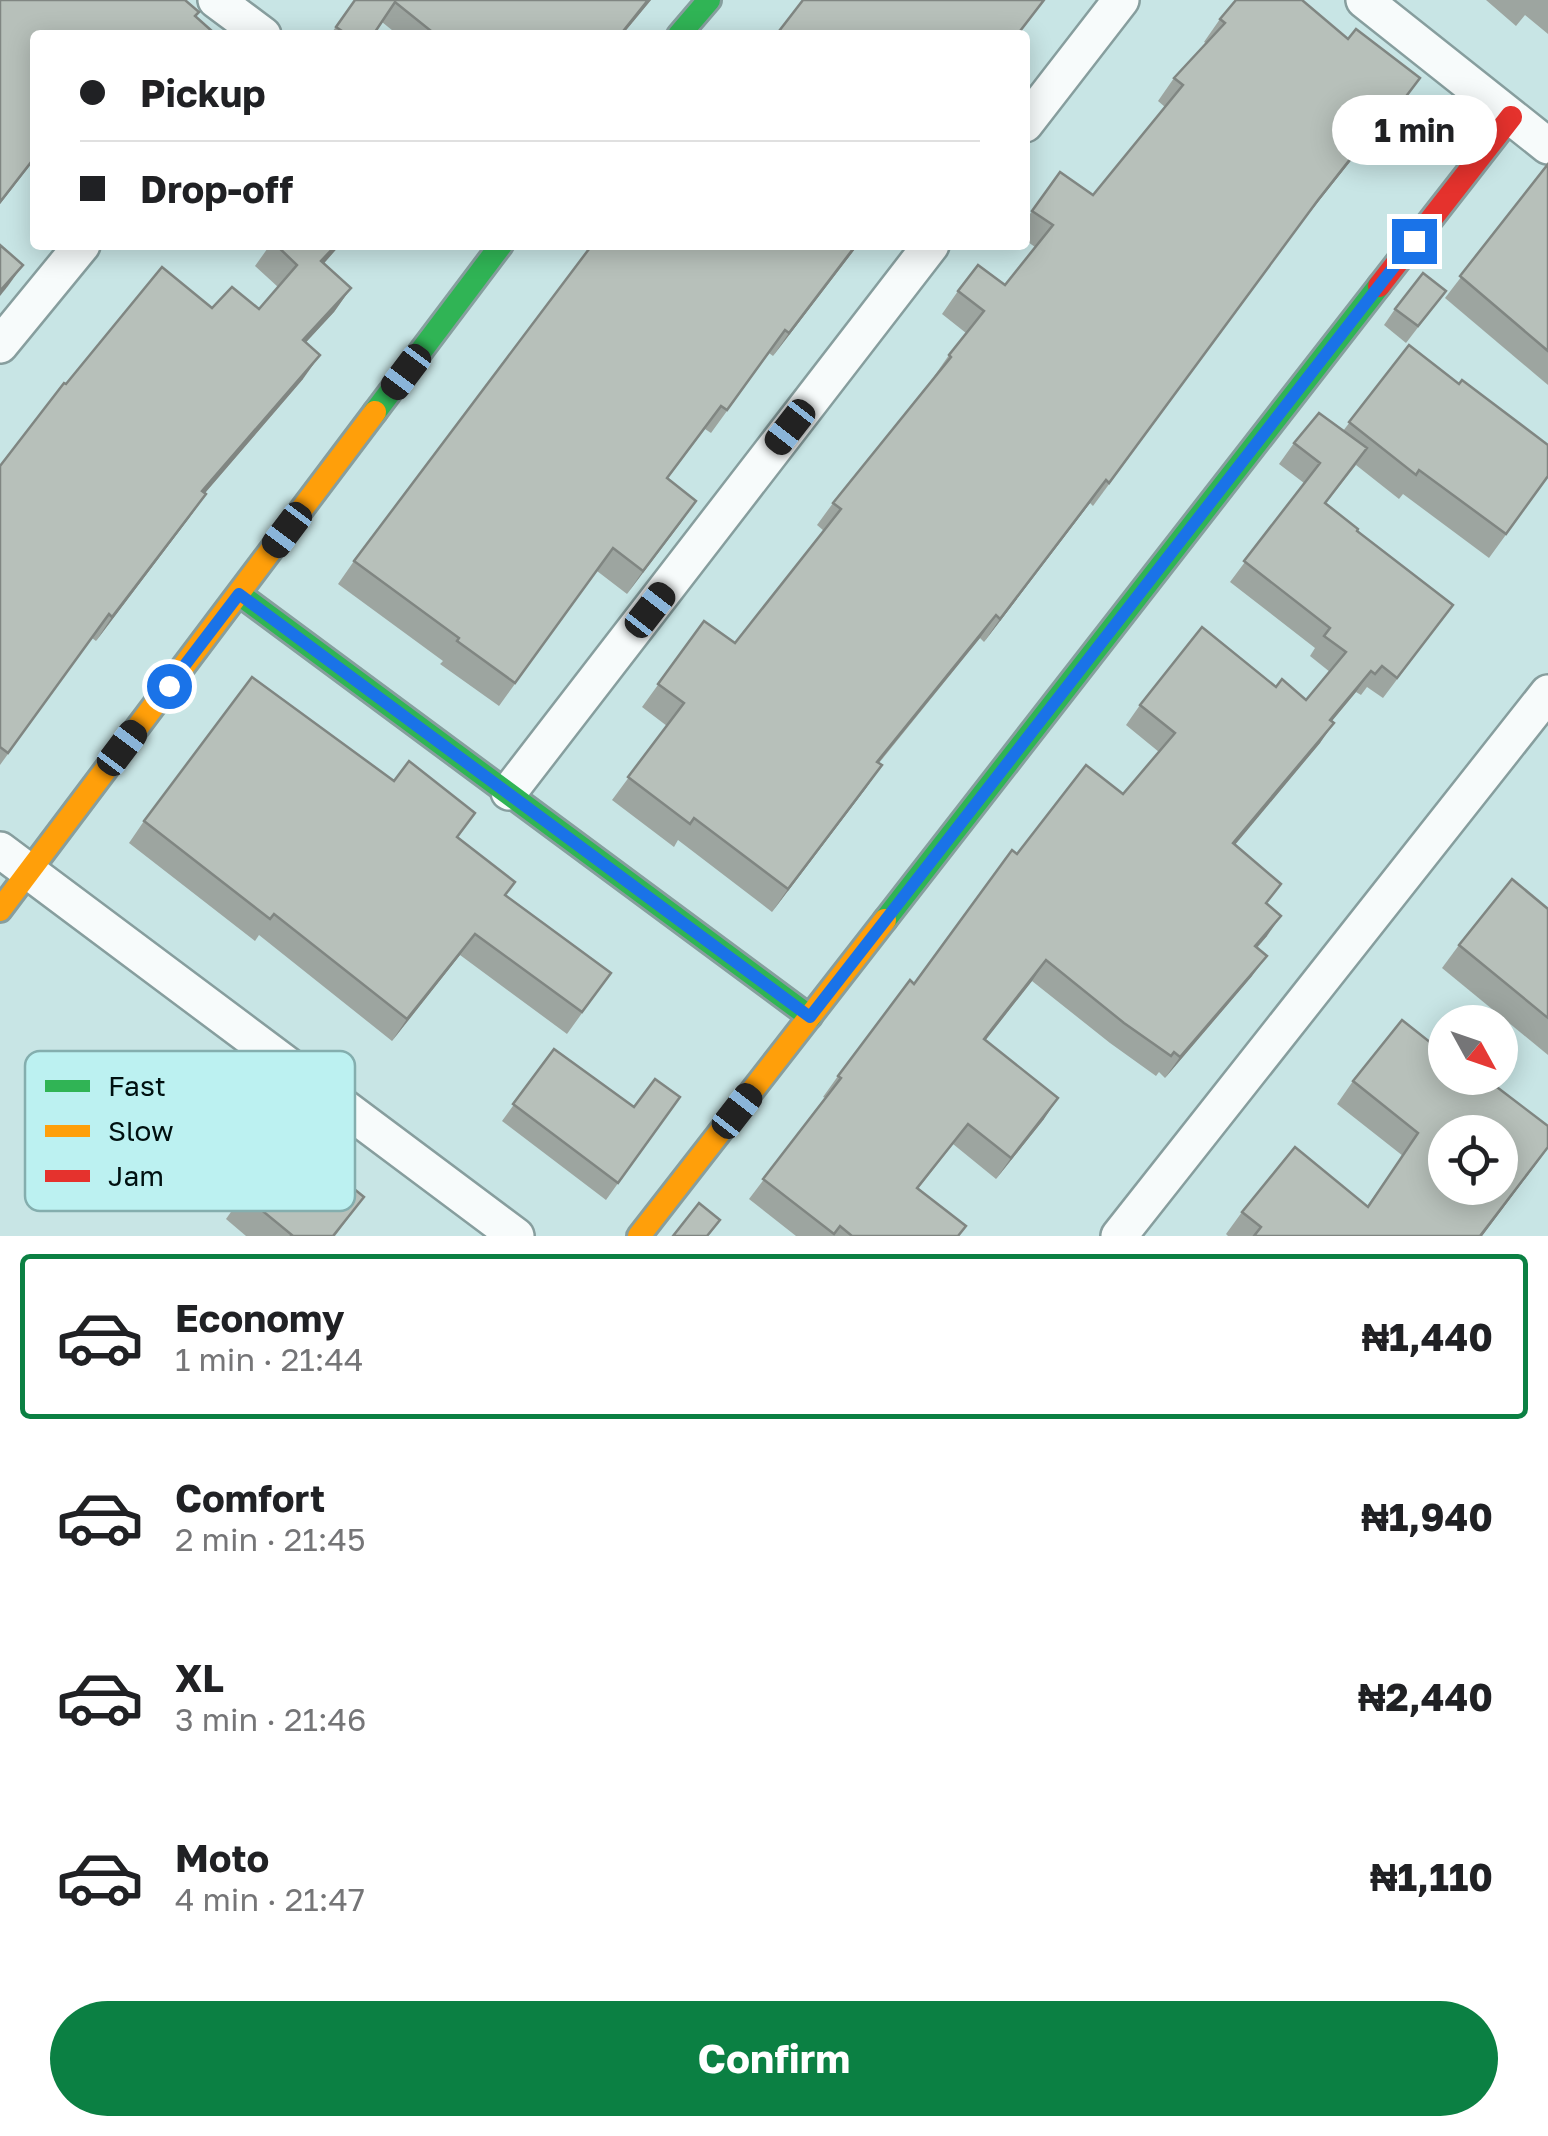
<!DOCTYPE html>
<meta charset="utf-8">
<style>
:root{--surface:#fff;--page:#f2f2f2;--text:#202124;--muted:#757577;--line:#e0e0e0;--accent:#0b8043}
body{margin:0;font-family:"Golos Text",sans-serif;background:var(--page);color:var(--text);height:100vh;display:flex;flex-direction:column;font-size:38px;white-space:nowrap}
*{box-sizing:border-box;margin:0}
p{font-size:32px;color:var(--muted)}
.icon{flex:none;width:55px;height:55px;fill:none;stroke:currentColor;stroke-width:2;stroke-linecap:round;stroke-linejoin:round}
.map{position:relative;height:1236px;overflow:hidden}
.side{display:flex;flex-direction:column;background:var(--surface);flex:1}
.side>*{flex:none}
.hud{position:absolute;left:30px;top:30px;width:1000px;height:220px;border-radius:10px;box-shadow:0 5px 25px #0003;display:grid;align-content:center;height:220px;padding:0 50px;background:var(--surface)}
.needle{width:65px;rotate:130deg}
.tools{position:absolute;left:1428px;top:1005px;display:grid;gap:20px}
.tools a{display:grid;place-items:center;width:90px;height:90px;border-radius:50%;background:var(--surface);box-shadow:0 5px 25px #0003;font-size:50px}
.end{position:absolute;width:45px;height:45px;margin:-22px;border:12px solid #1a73e8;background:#fff;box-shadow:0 0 0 5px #fff}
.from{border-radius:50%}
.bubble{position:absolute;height:70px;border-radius:35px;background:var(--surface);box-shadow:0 5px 25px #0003;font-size:32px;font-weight:700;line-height:70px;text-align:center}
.car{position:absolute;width:30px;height:60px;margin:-30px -15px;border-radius:12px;box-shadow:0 0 8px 2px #0007;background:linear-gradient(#222 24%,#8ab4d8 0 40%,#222 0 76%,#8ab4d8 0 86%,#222 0)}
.hud b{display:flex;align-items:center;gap:35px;height:95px;font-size:38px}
.hud b+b{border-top:2px solid var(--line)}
.hud i{width:25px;height:25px;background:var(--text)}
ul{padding:18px 0 0;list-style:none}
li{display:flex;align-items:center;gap:30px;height:165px;margin:0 20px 15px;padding:0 30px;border:5px solid transparent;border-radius:10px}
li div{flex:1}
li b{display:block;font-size:38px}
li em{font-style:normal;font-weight:700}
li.selected{border-color:var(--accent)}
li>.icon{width:90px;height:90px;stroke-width:1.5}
.button{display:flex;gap:20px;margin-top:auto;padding:20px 50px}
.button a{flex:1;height:115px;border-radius:60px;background:var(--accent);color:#fff;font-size:40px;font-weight:700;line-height:115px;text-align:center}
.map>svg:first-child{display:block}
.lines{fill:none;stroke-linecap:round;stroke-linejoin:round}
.street-casing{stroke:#879e9e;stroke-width:40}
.fast-casing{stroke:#879e9e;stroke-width:28}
.slow-casing{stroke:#879e9e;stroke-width:28}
.jam-casing{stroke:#879e9e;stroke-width:28}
.street{stroke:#f7fbfb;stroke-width:35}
.fast{stroke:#30b455;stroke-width:22}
.slow{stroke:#ff9f0a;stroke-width:22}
.jam{stroke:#e5322d;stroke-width:22}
.wall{fill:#9da5a0}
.shaded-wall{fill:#808682}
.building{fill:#b7c0ba;stroke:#808682;stroke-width:2.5;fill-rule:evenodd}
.route{stroke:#1a73e8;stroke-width:12}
.key{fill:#bcf1f1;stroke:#84aeae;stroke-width:2.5}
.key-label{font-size:28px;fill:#001010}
</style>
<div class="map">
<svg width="1548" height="1236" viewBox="0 0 1548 1236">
<rect width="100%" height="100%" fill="#c8e5e5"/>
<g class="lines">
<g class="street-casing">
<g id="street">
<polyline points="216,0 263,35"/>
<polyline points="1364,0 1548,146"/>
<polyline points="1025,124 1121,0"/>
<polyline points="0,345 82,245"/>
<polyline points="509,792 931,245"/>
<polyline points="0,850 516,1236"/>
<polyline points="1119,1236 1548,693"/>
</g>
</g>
<g class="fast-casing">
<g id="fast">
<polyline points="679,35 709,0"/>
<polyline points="375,412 501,245"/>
<polyline points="239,594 810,1017"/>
<polyline points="885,920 1379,286"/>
</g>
</g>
<g class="slow-casing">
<g id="slow">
<polyline points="0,910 375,412"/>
<polyline points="639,1236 885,920"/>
</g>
</g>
<g class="jam-casing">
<polyline id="jam" points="1379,286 1511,117"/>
</g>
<use href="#street" class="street"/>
<use href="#fast" class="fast"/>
<use href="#slow" class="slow"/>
<use href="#jam" class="jam"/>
</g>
<g class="wall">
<polygon points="355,0 651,0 622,35 398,35 382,22 373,35 330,35"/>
<polygon points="1486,0 1548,0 1548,34 1525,15 1516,26"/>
<polygon points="1220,19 1404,100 1366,151 1361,148 1302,222 1093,506 1090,503 984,642 980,638 879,763 882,765 866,788 772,912 678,840 674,847 612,800 667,726 642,707 704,621 735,643 824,531 817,525 833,503 934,379 933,378 949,355 966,333 942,314 958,291 1005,285 1035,247 1025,240 1025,221 1060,172 1093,195 1165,107 1158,101 1174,78 1206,43 1204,42"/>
<polygon points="1548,164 1548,385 1445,298"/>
<polygon points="270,245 340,245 324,263 351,288 334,312 306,342 303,379 205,493 206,494 189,518 96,641 92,638 0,765 0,466 66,384 212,308 259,309 278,287 255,266"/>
<polygon points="858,245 773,356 769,353 711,433 705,429 668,478 696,501 627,594 597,571 499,706 440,664 443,661 338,584 354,561"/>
<polygon points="1446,291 1406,343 1384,325 1395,309"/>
<polygon points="1409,345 1548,477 1489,558 1403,494 1399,499 1356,465 1326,503 1357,531 1453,605 1383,698 1367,687 1361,695 1356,692 1332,721 1320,743 1235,844 1267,904 1267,936 1257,948 1252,976 1165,1078 1159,1072 1156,1076 1110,1043 1032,981 985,1040 1044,1119 996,1179 953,1144 918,1189 959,1236 796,1236 749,1199 826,1098 823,1097 838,1076 914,984 1017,854 1123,794 1159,752 1126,725 1140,705 1276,687 1306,700 1330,672 1310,656 1315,648 1230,582 1304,483 1279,464 1294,443 1343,431"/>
<polygon points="144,821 458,838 505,896 611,973 567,1034 460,955 392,1041 259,935 255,941 129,843"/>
<polygon points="1548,909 1548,1055 1442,968 1459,945"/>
<polygon points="554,1049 634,1107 680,1097 606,1200 502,1121"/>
<polygon points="1353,1081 1548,1148 1482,1236 1228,1236 1226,1234 1242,1212 1367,1206 1403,1156 1337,1104"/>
<polygon points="145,1103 187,1115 120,1203 92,1181 101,1168 56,1134 68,1117"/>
<polygon points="315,1182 364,1197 335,1236 246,1236 226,1219 243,1195"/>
</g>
<g class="shaded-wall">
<polygon points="648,0 651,0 622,35 620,35"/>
<polygon points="1377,125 1361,148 1302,222 1093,506 1318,200"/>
<polygon points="35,157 35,159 0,204 0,202"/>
<polygon points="336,245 340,245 305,285 321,261"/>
<polygon points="856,245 858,245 773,356 789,333"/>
<polygon points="23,265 8,286 0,296 0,291"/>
<polygon points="351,288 334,312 286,364 303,340"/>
<polygon points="320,355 303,379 186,515 202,491"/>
<polygon points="1106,480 1090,503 984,642 1000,619"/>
<polygon points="206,494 189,518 96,641 112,617"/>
<polygon points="696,501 680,524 627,594 643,571"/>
<polygon points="996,615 980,638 861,784 877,762"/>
<polygon points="1371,671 1356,692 1316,740 1330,720"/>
<polygon points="1334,723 1320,743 1219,864 1233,843"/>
<polygon points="882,765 866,788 772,912 788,889"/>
<polygon points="1281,916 1267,936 1240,966 1255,946"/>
<polygon points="475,934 460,955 392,1041 407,1019"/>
<polygon points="1267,956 1252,976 1165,1078 1180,1057"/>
<polygon points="1046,960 1032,981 970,1060 984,1039"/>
<polygon points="1058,1098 1044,1119 996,1179 1011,1158"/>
<polygon points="1548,1148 1482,1236 1480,1236"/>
</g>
<g class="building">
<polygon points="0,0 185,0 199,12 195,16 213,32 211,35 35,35 35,157 0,202"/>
<polygon points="355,0 648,0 620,35 436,35 395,2 373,35 348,35 336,27"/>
<polygon points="803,0 1044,0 1017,35 776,35"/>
<polygon points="1236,0 1302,0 1348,39 1356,29 1420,78 1382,128 1377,125 1318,200 1109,483 1106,480 1000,619 996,615 877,762 882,765 788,889 694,818 690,824 628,777 684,703 658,684 704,621 735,643 841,509 833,503 951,357 949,355 984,311 958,291 978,265 1005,285 1053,225 1032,211 1060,172 1093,195 1183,85 1174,78 1225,23 1220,19"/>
<polygon points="1548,164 1548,351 1460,276"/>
<polygon points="0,245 23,265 0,291"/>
<polygon points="276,245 336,245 321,261 351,288 303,340 320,355 202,491 206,494 112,617 109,614 8,753 0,747 0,466 64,383 66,384 162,267 212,308 232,287 259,309 297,265"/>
<polygon points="592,245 856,245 789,333 785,330 727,410 721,406 667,478 696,501 643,571 613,548 515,683 457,641 459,638 354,561"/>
<polygon points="1423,273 1446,291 1418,326 1395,309"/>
<polygon points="1409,345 1459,384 1462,380 1548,445 1548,476 1506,534 1419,470 1416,475 1349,422"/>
<polygon points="1319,413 1367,448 1325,503 1358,529 1357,531 1453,605 1397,678 1382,666 1375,674 1371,671 1330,720 1334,723 1233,843 1281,884 1266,903 1281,916 1255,946 1267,956 1180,1057 1174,1052 1171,1056 1124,1023 1046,960 984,1039 1058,1098 1011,1158 968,1124 917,1188 966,1226 958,1236 852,1236 840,1226 834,1234 763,1179 841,1078 838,1076 910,980 914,984 1012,850 1017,854 1086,765 1123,794 1175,733 1140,705 1202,627 1276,687 1282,679 1306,700 1346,652 1324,636 1330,628 1244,561 1320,463 1294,443"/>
<polygon points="252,677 394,781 409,761 475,813 457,837 515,882 505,895 611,973 582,1012 475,934 407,1019 274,914 270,919 144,821"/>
<polygon points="1512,879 1548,909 1548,1018 1459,945"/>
<path d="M 1402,1020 L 1445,1054 L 1445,1078 L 1474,1078 L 1481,1083 L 1485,1078 L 1548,1126 L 1548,1147 L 1480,1236 L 1254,1236 L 1261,1227 L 1242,1212 L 1295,1147 L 1368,1207 L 1418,1133 L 1353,1081 ZM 1445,1132 L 1500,1132 L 1500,1188 L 1445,1188 Z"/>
<polygon points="554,1049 634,1107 655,1079 680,1097 618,1183 513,1104"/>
<polygon points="277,1152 315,1182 327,1167 364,1197 333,1236 291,1236 292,1235 243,1195"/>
<polygon points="699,1203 720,1220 707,1236 673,1236"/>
</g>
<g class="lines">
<polyline class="route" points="169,686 239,594 810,1017 1414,241"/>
</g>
<rect x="25" y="1051" width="330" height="160" rx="15" class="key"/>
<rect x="45" y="1080" width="45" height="12" fill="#30b455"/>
<rect x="45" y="1125" width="45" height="12" fill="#ff9f0a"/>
<rect x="45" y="1170" width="45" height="12" fill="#e5322d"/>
<g class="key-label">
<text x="108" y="1096">Fast</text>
<text x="108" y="1141">Slow</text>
<text x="108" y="1186">Jam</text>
</g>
</svg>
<div class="tools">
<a><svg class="needle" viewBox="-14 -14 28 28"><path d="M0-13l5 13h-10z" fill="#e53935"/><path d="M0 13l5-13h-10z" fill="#757577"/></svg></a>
<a><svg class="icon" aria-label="locate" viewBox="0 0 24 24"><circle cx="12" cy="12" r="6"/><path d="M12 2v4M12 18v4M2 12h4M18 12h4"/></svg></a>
</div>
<i class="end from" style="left:169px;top:686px"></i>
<i class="end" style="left:1414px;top:241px"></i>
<div class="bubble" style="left:1332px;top:95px;width:165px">1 min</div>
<i class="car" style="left:406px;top:372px;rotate:217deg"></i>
<i class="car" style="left:790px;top:427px;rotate:218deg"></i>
<i class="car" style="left:287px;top:530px;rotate:217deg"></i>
<i class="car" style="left:650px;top:610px;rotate:38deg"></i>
<i class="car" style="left:122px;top:748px;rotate:37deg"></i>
<i class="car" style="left:737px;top:1111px;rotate:38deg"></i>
<div class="hud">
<b><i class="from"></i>Pickup</b>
<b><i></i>Drop-off</b>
</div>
</div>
<section class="side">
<ul>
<li class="selected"><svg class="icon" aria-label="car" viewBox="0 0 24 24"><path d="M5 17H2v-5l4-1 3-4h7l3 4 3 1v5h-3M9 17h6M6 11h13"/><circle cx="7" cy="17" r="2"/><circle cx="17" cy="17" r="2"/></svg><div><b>Economy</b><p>1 min · 21:44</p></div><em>₦1,440</em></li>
<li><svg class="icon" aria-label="car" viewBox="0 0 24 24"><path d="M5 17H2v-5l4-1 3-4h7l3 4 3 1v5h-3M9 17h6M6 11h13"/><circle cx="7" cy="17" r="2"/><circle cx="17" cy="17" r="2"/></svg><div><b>Comfort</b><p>2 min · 21:45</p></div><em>₦1,940</em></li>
<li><svg class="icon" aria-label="car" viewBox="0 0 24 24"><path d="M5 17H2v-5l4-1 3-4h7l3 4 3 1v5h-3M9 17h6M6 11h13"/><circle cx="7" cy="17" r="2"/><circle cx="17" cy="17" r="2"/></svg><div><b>XL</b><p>3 min · 21:46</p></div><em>₦2,440</em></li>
<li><svg class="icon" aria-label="car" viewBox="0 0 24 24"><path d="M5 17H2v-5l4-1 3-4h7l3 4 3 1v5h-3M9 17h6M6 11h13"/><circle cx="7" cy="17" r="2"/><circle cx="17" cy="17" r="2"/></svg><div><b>Moto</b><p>4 min · 21:47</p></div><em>₦1,110</em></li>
</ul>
<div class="button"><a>Confirm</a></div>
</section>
